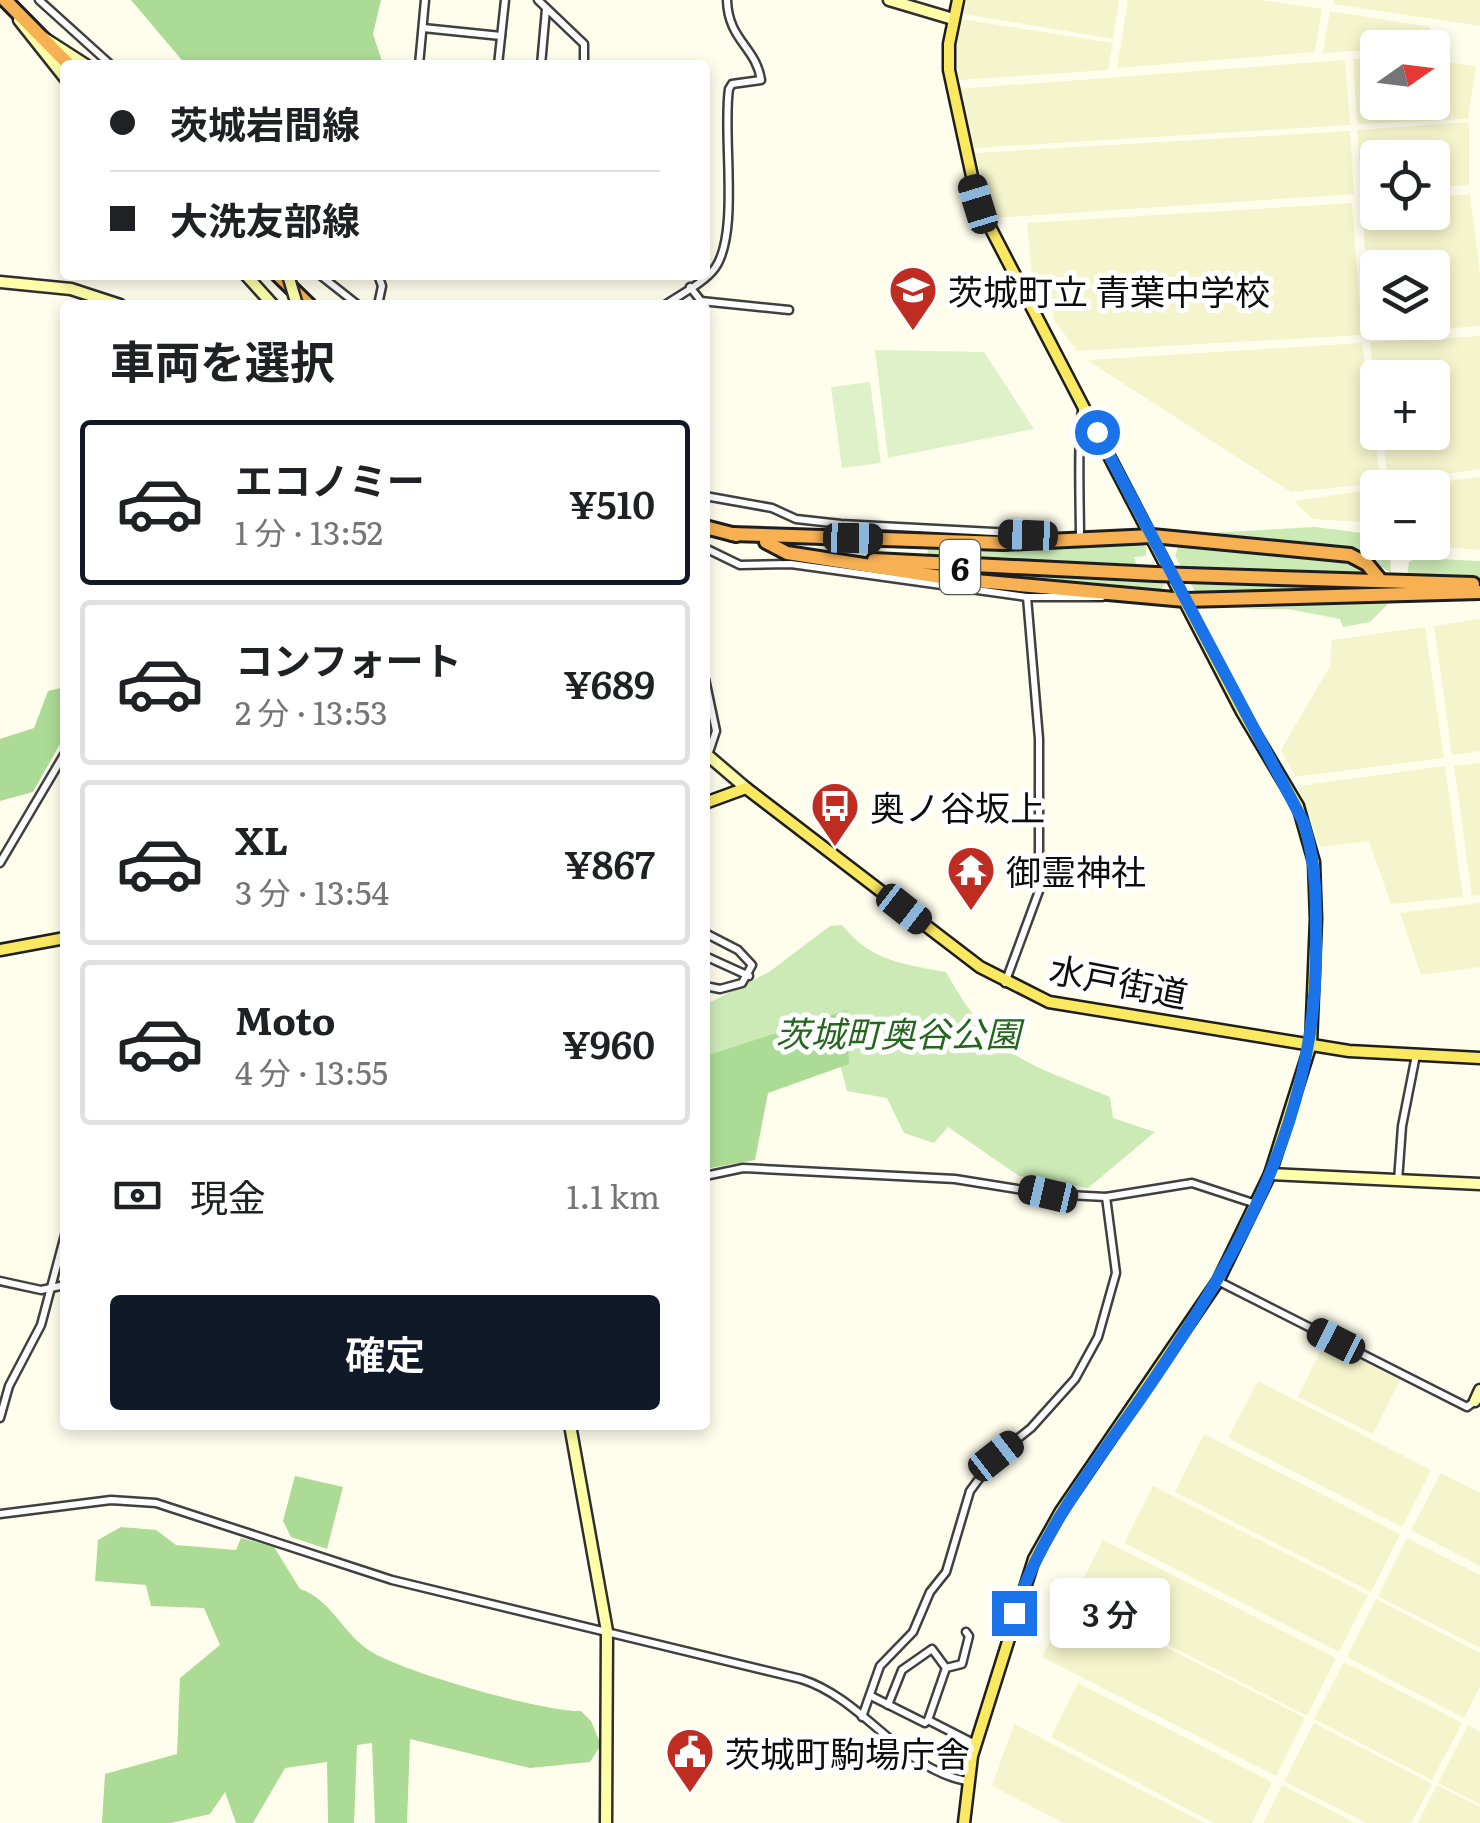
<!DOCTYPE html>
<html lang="ja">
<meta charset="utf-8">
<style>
:root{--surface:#fff;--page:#f2f2f2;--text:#202124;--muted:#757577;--line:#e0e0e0;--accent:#111827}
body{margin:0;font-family:Literata,"Noto Sans JP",serif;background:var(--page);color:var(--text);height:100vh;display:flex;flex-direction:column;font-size:38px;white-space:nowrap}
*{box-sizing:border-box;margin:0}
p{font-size:32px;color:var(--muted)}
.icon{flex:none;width:55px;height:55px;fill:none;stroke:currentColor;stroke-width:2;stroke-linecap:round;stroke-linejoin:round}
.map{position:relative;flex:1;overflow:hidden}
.drawer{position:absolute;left:60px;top:300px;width:650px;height:1130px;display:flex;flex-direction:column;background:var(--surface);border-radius:10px;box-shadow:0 5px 15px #0003}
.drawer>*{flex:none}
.hud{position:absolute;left:60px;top:60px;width:650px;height:220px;border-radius:10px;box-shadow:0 5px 15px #0003;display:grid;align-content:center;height:220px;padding:0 50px;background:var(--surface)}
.needle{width:65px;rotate:76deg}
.buttons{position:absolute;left:1360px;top:30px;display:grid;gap:20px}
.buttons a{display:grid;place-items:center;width:90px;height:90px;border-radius:10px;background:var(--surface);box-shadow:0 5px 15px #0003;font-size:50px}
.end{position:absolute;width:45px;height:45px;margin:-22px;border:12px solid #1a73e8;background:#fff;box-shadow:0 0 0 5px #fff}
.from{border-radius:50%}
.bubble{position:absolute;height:70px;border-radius:10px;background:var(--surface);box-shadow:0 5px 15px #0003;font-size:32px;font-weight:600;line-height:70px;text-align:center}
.car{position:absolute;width:30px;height:60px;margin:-30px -15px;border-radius:12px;box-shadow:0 0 8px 2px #0007;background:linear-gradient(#222 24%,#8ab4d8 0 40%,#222 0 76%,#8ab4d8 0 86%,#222 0)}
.hud b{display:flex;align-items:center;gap:35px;height:95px;font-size:38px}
.hud b+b{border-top:2px solid var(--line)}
.hud i{width:25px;height:25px;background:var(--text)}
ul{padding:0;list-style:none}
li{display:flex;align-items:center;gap:30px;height:165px;margin:0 20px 15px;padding:0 30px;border:5px solid var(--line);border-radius:10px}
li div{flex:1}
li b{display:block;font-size:38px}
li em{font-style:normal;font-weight:600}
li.selected{border-color:var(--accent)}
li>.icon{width:90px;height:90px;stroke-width:1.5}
h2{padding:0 50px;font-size:45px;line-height:120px}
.pay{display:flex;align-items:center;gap:25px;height:110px;padding:0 50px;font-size:38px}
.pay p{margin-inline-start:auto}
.primary-button{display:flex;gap:20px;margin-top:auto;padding:20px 50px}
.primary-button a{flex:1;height:115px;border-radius:10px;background:var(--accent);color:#fff;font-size:40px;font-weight:600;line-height:115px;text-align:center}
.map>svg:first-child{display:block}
.farmland{fill:#f4f5cc;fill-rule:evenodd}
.green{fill:#cbeab6}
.forest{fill:#acdb95}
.pitch{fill:#def1c8}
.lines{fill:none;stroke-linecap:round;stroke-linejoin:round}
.street-casing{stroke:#404040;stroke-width:11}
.secondary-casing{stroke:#2f2f2f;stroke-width:15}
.primary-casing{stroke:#1e1e1e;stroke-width:15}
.highway-casing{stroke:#1e1e1e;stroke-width:18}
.street{stroke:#fff;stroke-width:6}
.secondary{stroke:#feffa8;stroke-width:10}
.primary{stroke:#fbe861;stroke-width:10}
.highway{stroke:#f7b153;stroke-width:12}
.secondary-bridge-casing{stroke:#2f2f2f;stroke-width:15;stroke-linecap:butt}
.highway-bridge-casing{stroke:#1e1e1e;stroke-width:18;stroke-linecap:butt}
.secondary-bridge{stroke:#feffa8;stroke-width:10}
.highway-bridge{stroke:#f7b153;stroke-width:12}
.route{stroke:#1a73e8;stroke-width:12}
.labels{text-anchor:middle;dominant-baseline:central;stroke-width:10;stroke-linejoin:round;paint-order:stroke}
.shield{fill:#fff;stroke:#565656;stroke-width:2.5}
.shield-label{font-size:32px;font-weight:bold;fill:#0d0d0d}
.poi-label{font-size:35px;fill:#0d0d0d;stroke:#fff;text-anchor:start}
.street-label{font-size:35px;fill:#0d0d0d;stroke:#fff}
.park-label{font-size:35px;font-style:italic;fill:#23661c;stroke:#fff}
</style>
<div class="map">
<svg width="1480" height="1823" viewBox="0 0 1480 1823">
<rect width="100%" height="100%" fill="#fffeed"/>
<g class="farmland">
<polygon points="966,0 1119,0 1113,39 963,14"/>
<polygon points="1128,0 1261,0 1322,9 1315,52 1117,68"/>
<polygon points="1334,0 1480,0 1480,26 1333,4"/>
<polygon points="1330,11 1430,27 1428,46 1323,53"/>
<polygon points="961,19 1113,43 1108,70 959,80 955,54"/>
<polygon points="1433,53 1439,53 1439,61 1476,66 1468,119 1357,124 1353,59 1377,57 1378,102 1432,102"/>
<polygon points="1345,60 1350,125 974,148 958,89"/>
<polygon points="1469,122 1469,185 1433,187 1432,158 1378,158 1377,191 1362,192 1357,130"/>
<polygon points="1350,131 1354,194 992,218 975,153"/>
<path d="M 1470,194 L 1480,274 L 1480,326 L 1370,335 L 1362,201 L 1377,200 L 1378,212 L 1432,212 L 1433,197 ZM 1378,268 L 1432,268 L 1432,322 L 1378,322 Z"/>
<polygon points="1352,203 1362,335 1077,351 1054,320 1050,286 1033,286 1027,223"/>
<polygon points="1480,336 1480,469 1388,482 1382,433 1432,432 1432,378 1378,378 1377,399 1370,342"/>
<polygon points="1362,343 1381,483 1291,492 1087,360"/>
<polygon points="1480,477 1480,550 1400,543 1432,542 1432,488 1399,487"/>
<polygon points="1377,489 1377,523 1313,519 1294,501"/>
<polygon points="1480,619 1480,751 1452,755 1434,626"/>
<polygon points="1425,627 1444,758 1295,777 1281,750 1330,666 1332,640"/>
<polygon points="1480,763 1480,895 1472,896 1454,766"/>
<polygon points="1445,766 1463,897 1391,904 1369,841 1320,847 1298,786"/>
<polygon points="1480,903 1480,967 1421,975 1400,913"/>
<polygon points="1325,1342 1400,1380 1373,1434 1298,1397"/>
<polygon points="1258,1381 1431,1470 1402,1527 1228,1438"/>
<polygon points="1204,1434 1400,1534 1371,1592 1175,1492"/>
<polygon points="1441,1473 1480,1493 1480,1566 1411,1530"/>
<polygon points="1153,1486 1368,1595 1339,1652 1124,1543"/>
<polygon points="1407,1538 1480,1575 1480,1648 1378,1596"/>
<polygon points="1103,1540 1336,1658 1307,1716 1074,1597"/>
<polygon points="1071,1599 1305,1718 1276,1776 1042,1657"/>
<polygon points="1376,1599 1480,1653 1480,1687 1464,1718 1347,1657"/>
<polygon points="1344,1662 1462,1723 1432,1780 1314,1719"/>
<polygon points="1078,1683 1272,1782 1252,1823 1214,1823 1051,1737"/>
<polygon points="1314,1723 1432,1784 1411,1823 1366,1823 1284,1781"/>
<polygon points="1014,1724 1205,1823 1064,1823 992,1786"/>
<polygon points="1468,1725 1480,1732 1480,1804 1438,1783"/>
<polygon points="1282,1785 1355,1823 1263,1823"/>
<polygon points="1437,1785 1480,1807 1480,1823 1418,1823"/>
</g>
<g class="green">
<polygon points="1315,527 1377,535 1378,542 1389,543 1391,573 1362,554 1190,534"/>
<polygon points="1135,541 1146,547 1146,556 1134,557 1138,568 927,558 928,546"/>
<polygon points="1179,544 1353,560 1374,577 1183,570 1175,556"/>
<polygon points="1417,558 1480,561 1480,578 1407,576 1409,562"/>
<polygon points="925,571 1162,580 1165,584 1157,594"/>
<polygon points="1189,581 1370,587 1199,598"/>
<polygon points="1391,601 1370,622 1343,627 1340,619 1288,609 1239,609"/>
<path d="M 842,925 C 871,961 902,964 946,972 C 995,1060 1024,1061 1110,1097 L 1113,1118 L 1155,1132 L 1088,1188 L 1019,1176 L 948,1127 L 934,1143 L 904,1133 L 887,1098 L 847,1091 L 840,1065 L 705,1066 L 705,1005 L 769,972 L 830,926 Z"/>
</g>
<g class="forest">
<polygon points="131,0 381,0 373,34 383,64 186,65"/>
<polygon points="65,687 65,735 33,792 0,801 0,739 34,728 48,691"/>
<polygon points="847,1010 849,1064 768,1093 755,1160 705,1169 706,1056"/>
<polygon points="295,1476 343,1487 327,1549 291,1537 283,1521"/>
<path d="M 121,1527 L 156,1530 L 176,1545 L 236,1550 L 241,1538 L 274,1547 L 300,1589 C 330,1599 341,1630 367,1649 C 397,1671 544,1712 581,1711 L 591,1721 L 601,1745 L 590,1762 L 530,1768 L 410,1739 L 407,1823 L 375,1823 L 372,1743 L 357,1745 L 354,1823 L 328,1823 L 327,1762 L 285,1768 L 253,1823 L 236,1823 L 225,1792 L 210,1814 L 171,1823 L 102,1823 L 105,1774 L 177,1754 L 180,1678 L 220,1645 L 204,1608 L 151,1606 L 146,1585 L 95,1581 L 98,1540 Z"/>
</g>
<g class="pitch">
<polygon points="875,350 984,352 1034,429 888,458"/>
<polygon points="870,382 881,463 842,468 831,387"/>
</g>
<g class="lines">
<g class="street-casing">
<g id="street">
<polyline points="39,0 111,65"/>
<polyline points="538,0 584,44 584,65"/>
<polyline points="423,28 501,36"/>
<polyline points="419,65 425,0"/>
<polyline points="498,65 505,0"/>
<polyline points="541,65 546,9"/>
<polyline points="320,275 358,305"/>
<polyline points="378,275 382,286 378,305"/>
<polyline points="690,287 701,301 789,310"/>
<path d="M 665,305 C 681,294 704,283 715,268 C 740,233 722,134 729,89 L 732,84 L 761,80 C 756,47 728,40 727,0"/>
<polyline points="705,496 772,508 796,519 841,524 1050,535"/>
<path d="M 1080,535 C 1080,515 1077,418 1083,408"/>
<polyline points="705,548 740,565 791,564 1027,597 1102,597"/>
<polyline points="705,679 716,731 708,755"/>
<polyline points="0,863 65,753"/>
<polyline points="705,933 738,950 752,965 742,983 720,989 705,986"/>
<polyline points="705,956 749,976"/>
<polyline points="1005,983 1039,891 1039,739 1027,597"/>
<polyline points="705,1176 743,1168 955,1179 1048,1194 1106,1197 1192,1183 1256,1204"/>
<polyline points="1398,1181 1402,1126 1416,1055"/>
<polyline points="0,1281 41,1290 65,1285"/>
<polyline points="1218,1281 1467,1407 1475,1401"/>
<polyline points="0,1418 9,1386 41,1325 65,1235"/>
<path d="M 0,1514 L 111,1500 L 156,1503 L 392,1580 L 801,1679 C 864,1699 900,1768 966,1781"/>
<polyline points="871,1696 925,1723 928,1720 975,1744"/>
<polyline points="888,1705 902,1670 932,1649 946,1668"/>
<polyline points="862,1717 880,1666 913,1632 930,1592 946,1572 970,1491 996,1456 1031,1428 1075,1379 1098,1337 1116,1273 1106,1197"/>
<polyline points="928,1720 946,1668 962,1664 969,1636 966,1632"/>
</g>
</g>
<g class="secondary-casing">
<g id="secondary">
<polyline points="889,0 953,19"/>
<polyline points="19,20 65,78"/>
<polyline points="41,36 86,65"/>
<polyline points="246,275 273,305"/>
<polyline points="0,282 71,289 120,305"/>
<polyline points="705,753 746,788"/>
<polyline points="1270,1174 1480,1184"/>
<polyline points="1475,1401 1480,1390"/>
<polyline points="570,1425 607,1631 606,1823"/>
</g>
</g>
<g class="primary-casing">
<g id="primary">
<polyline points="958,0 949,44 949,70 978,204 1242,712 1298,806 1314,862 1316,919 1311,1044 1270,1174 1218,1281 1061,1511 1034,1559 972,1756 964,1823"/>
<polyline points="705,803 746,788 980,967 1049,1002 1349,1051 1480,1058"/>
<polyline points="0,950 65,938"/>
</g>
</g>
<g class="highway-casing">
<g id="highway">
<polyline points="5,0 69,65"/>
<polyline points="278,275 309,305"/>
<polyline points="705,527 736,535"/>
<polyline points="732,534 1004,543 1152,536 1350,555 1367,564 1381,581"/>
<polyline points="766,542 787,553 954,579 1185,600 1480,592"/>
<polyline points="874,560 1156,574"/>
<polyline points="1186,575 1473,584"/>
</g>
</g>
<use href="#street" class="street"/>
<use href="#secondary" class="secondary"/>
<use href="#primary" class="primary"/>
<use href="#highway" class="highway"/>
<g class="secondary-bridge-casing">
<polyline id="secondary-bridge" points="288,275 297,305"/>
</g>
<g class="highway-bridge-casing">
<polyline id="highway-bridge" points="1156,574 1186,575"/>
</g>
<use href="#secondary-bridge" class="secondary-bridge"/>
<use href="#highway-bridge" class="highway-bridge"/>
</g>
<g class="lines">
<path class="route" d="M 1014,1613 C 1042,1531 1092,1468 1141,1398 C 1234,1263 1314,1127 1316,959 C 1316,912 1318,869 1304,823 L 1097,432"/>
</g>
<defs>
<g id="school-pin" transform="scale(2.5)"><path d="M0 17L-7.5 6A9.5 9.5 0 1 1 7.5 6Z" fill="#bf2d22" stroke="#fff"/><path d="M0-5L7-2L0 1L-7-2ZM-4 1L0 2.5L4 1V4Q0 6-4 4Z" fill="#fff"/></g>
<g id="bus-pin" transform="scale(2.5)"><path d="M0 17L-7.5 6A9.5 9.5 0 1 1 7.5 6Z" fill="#bf2d22" stroke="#fff"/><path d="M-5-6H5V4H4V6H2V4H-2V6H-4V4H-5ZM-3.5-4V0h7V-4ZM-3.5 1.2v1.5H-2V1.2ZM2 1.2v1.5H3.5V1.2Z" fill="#fff"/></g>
<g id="temple-pin" transform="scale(2.5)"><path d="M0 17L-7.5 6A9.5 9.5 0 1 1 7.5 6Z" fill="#bf2d22" stroke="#fff"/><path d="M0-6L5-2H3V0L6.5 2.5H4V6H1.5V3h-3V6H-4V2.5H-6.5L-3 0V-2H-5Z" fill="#fff"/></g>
<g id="civic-pin" transform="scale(2.5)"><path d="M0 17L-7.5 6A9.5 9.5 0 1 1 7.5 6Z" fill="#bf2d22" stroke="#fff"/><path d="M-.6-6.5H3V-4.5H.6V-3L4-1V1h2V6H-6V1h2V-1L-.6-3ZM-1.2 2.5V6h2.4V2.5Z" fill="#fff"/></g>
</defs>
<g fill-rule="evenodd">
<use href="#school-pin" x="913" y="290"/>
<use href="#bus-pin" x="835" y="806"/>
<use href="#temple-pin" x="971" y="870"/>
<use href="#civic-pin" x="690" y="1752"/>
</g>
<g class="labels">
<rect class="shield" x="940" y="540" width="40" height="54" rx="8"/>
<g class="shield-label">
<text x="960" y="567">6</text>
</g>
<g class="poi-label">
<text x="948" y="290">茨城町立 青葉中学校</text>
<text x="870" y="806">奥ノ谷坂上</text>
<text x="1006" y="870">御霊神社</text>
<text x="725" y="1752">茨城町駒場庁舎</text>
</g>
<g class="street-label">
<text transform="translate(1119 980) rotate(11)">水戸街道</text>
</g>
<g class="park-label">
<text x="898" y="1032">茨城町奥谷公園</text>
</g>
</g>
</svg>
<div class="buttons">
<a><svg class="needle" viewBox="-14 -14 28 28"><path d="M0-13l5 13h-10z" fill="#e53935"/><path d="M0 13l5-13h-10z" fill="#757577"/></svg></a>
<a><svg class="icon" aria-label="locate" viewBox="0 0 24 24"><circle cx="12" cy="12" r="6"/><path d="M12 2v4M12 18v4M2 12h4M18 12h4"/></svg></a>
<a><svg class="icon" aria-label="layers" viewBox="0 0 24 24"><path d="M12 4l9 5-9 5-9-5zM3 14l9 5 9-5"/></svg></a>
<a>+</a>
<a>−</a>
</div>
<i class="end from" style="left:1097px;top:432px"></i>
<i class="end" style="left:1014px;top:1613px"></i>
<div class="bubble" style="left:1050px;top:1578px;width:120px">3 分</div>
<i class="car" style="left:978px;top:204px;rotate:343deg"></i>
<i class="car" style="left:1028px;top:535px;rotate:272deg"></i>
<i class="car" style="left:853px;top:538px;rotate:91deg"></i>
<i class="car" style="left:904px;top:909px;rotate:128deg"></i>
<i class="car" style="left:1048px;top:1194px;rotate:283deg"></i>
<i class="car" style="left:1336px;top:1341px;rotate:297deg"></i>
<i class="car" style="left:996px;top:1456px;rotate:52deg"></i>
<div class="hud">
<b><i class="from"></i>茨城岩間線</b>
<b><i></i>大洗友部線</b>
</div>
<section class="drawer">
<h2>車両を選択</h2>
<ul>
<li class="selected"><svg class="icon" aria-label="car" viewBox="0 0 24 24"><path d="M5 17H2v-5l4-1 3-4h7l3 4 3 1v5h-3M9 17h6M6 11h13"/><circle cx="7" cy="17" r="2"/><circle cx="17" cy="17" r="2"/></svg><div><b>エコノミー</b><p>1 分 · 13:52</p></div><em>¥510</em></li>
<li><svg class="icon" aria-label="car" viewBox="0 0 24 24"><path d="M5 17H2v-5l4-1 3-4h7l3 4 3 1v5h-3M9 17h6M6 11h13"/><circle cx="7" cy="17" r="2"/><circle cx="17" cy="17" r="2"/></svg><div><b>コンフォート</b><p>2 分 · 13:53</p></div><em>¥689</em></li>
<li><svg class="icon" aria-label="car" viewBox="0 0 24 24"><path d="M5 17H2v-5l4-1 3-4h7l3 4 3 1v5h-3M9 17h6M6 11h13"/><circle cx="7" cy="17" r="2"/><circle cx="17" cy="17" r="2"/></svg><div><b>XL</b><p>3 分 · 13:54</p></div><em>¥867</em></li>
<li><svg class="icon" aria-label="car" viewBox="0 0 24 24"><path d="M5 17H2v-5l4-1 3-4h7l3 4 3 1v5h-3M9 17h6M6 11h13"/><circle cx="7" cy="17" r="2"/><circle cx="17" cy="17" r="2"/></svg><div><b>Moto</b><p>4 分 · 13:55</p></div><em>¥960</em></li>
</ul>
<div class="pay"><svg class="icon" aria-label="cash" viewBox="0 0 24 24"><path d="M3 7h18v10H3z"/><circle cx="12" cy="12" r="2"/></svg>現金<p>1.1 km</p></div>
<div class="primary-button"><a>確定</a></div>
</section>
</div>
